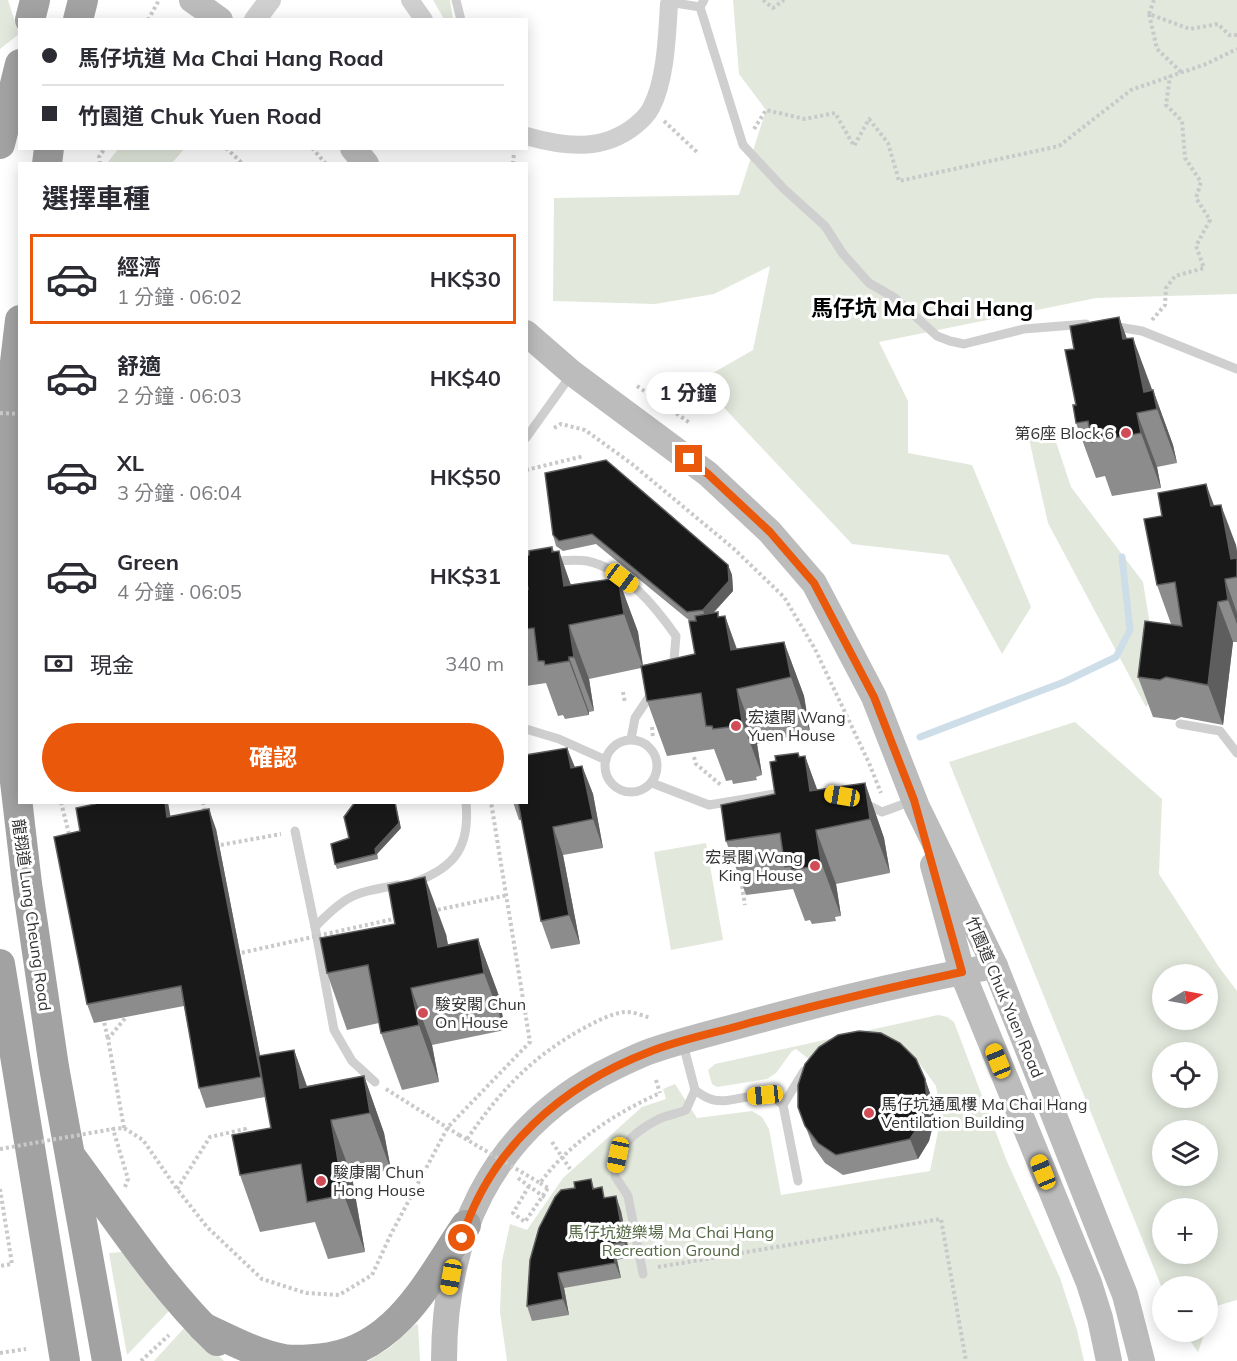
<!DOCTYPE html>
<html lang="zh-TW">
<meta charset="utf-8">
<style>
:root{--surface:#fff;--page:#f2f2f3;--text:#2b2b33;--muted:#7c7c81;--line:#e1e1e2;--accent:#ea580c}
body{margin:0;font-family:Mulish,"Noto Sans TC",sans-serif;background:var(--page);color:var(--text);height:100vh;display:flex;flex-direction:column;font-size:22px;white-space:nowrap}
*{box-sizing:border-box;margin:0}
p{font-size:20px;color:var(--muted)}
.icon{flex:none;width:33px;height:33px;fill:none;stroke:currentColor;stroke-width:2;stroke-linecap:round;stroke-linejoin:round}
.map{position:relative;flex:1;overflow:hidden}
.sheet{position:absolute;left:18px;top:162px;width:510px;height:642px;display:flex;flex-direction:column;background:var(--surface);border-radius:0px;box-shadow:0 3px 15px #0003}
.sheet>*{flex:none}
.banner{position:absolute;left:18px;top:18px;width:510px;height:132px;border-radius:0px;box-shadow:0 3px 15px #0003;display:grid;align-content:center;height:132px;padding:0 24px;background:var(--surface)}
.needle{width:39px;rotate:80deg}
.tools{position:absolute;left:1152px;top:964px;display:grid;gap:12px}
.tools a{display:grid;place-items:center;width:66px;height:66px;border-radius:50%;background:var(--surface);box-shadow:0 3px 15px #0003;font-size:30px}
.end{position:absolute;width:27px;height:27px;margin:-14px;border:8px solid #ea580c;background:#fff;box-shadow:0 0 0 3px #fff}
.from{border-radius:50%}
.bubble{position:absolute;height:42px;border-radius:21px;background:var(--surface);box-shadow:0 3px 15px #0003;font-size:20px;font-weight:700;line-height:42px;text-align:center}
.car{position:absolute;width:18px;height:36px;margin:-18px -9px;border-radius:8px;box-shadow:0 0 4px 2px #0007;background:linear-gradient(#f5c518 24%,#345 0 40%,#f5c518 0 76%,#345 0 86%,#f5c518 0)}
.banner b{display:flex;align-items:center;gap:21px;height:57px;font-size:22px}
.banner b+b{border-top:2px solid var(--line)}
.banner i{width:15px;height:15px;background:var(--text)}
ul{padding:0;list-style:none}
li{display:flex;align-items:center;gap:18px;height:90px;margin:0 12px 9px;padding:0 12px;border:3px solid transparent;border-radius:0px}
li div{flex:1}
li b{display:block;font-size:22px}
li em{font-style:normal;font-weight:700}
li.current{border-color:var(--accent)}
li>.icon{width:54px;height:54px;stroke-width:1.5}
h2{padding:0 24px;font-size:27px;line-height:72px}
.pay{display:flex;align-items:center;gap:15px;height:66px;padding:0 24px;font-size:22px}
.pay p{margin-inline-start:auto}
.button{display:flex;gap:12px;margin-top:auto;padding:12px 24px}
.button a{flex:1;height:69px;border-radius:36px;background:var(--accent);color:#fff;font-size:24px;font-weight:700;line-height:69px;text-align:center}
.map>svg:first-child{display:block}
.green{fill:#e2e8dc;fill-rule:evenodd}
.lines{fill:none;stroke-linecap:round;stroke-linejoin:round}
.stream{stroke:#cedee8;stroke-width:7}
.path{stroke:#c9c9c9;stroke-width:4;stroke-dasharray:3 3;stroke-linecap:butt}
.service{stroke:#cfcfcf;stroke-width:9}
.minor{stroke:#cfcfcf;stroke-width:18}
.tertiary{stroke:#cfcfcf;stroke-width:22}
.secondary{stroke:#bcbcbc;stroke-width:26}
.trunk{stroke:#a2a2a2;stroke-width:30}
.path-bridge{stroke:#c9c9c9;stroke-width:4;stroke-dasharray:3 3;stroke-linecap:butt}
.wall{fill:#8c8c8c}
.shaded-wall{fill:#5e5e5e}
.building{fill:#191919;stroke:#5e5e5e;stroke-width:1.5}
.route{stroke:#ea580c;stroke-width:8}
.poi-dot{fill:#d14c57;stroke:#fff;stroke-width:2}
.labels{text-anchor:middle;dominant-baseline:central;stroke-width:6;stroke-linejoin:round;paint-order:stroke}
.poi-label{font-size:16px;fill:#323232;stroke:#fff;text-anchor:start}
.street-label{font-size:16px;fill:#323232;stroke:#fff}
.park-label{font-size:16px;fill:#556944;stroke:#fff}
.district-label{font-size:22px;font-weight:bold;fill:#000;stroke:#fff}
</style>
<div class="map">
<svg width="1237" height="1361" viewBox="0 0 1237 1361">
<rect width="100%" height="100%" fill="#fff"/>
<g class="green">
<polygon points="0,0 8,0 19,34 0,49"/>
<polygon points="433,0 450,0 453,19 444,19"/>
<polygon points="733,0 1237,0 1237,294 1096,298 879,342 908,401 908,453 972,465 1031,607 1002,654 948,555 852,544 699,381 753,350 770,266 714,294 655,304 553,301 554,198 739,195 766,110 739,74"/>
<polygon points="119,148 183,148 184,149 172,163 108,162"/>
<polygon points="1050,424 1071,487 1143,582 1160,686 1146,707 1048,523 1029,439"/>
<path d="M 1075,722 L 1162,799 L 1159,874 L 1219,967 L 1237,991 L 1237,1300 L 1213,1307 L 1208,1323 L 1208,1287 L 1162,1288 L 949,762 ZM 1162,975 L 1208,975 L 1208,1020 L 1162,1020 ZM 1162,1053 L 1208,1053 L 1208,1098 L 1162,1098 ZM 1162,1131 L 1208,1131 L 1208,1176 L 1162,1176 ZM 1162,1209 L 1208,1209 L 1208,1254 L 1162,1254 Z"/>
<polygon points="706,843 723,940 671,950 654,852"/>
<polygon points="938,1015 947,1017 954,1022 1006,1159 1060,1278 1077,1330 1084,1361 507,1361 500,1312 502,1261 510,1224 527,1230 563,1178 642,1107 666,1099 663,1089 675,1084 697,1118 752,1111 762,1117 769,1129 781,1195 930,1171 941,1117 936,1086 917,1060 896,1049 819,1067 796,1049 792,1051 776,1073 767,1079 717,1087 712,1084 708,1070 715,1064"/>
<polygon points="122,1252 169,1311 127,1355 109,1253"/>
<polygon points="416,1324 418,1325 420,1361 368,1361 391,1347"/>
<polygon points="187,1325 224,1361 154,1361"/>
<polygon points="1184,1332 1205,1332 1198,1352"/>
</g>
<g class="lines">
<polyline class="stream" points="920,737 1064,682 1116,657 1130,630 1122,557"/>
<g class="path">
<polyline points="763,0 773,8 784,0"/>
<polyline points="1149,14 1154,0"/>
<polyline points="148,20 159,0"/>
<polyline points="1181,72 1157,49 1149,14 1190,29 1218,24 1229,35 1237,35"/>
<polyline points="664,121 699,154"/>
<polyline points="754,129 766,110 805,119 835,113 854,146 869,119 888,143 899,181 1059,146 1131,90 1206,64 1237,49"/>
<polyline points="226,148 243,164"/>
<polyline points="312,148 326,164"/>
<polyline points="100,164 99,157 105,148"/>
<polyline points="513,164 514,152"/>
<polyline points="1152,320 1165,305 1166,288 1175,276 1204,268 1196,246 1210,220 1196,198 1201,182 1185,158 1182,121 1166,105 1170,76"/>
<polyline points="637,386 690,423"/>
<polyline points="554,428 561,424 585,430 632,464 733,548 784,597 815,649 869,763 881,793"/>
<polyline points="526,470 584,456"/>
<polyline points="623,692 625,703"/>
<polyline points="652,727 653,738"/>
<polyline points="694,757 696,764 722,786"/>
<polyline points="61,802 70,838"/>
<polyline points="203,802 205,814"/>
<polyline points="215,846 281,834"/>
<polyline points="741,880 745,905"/>
<polyline points="103,1017 108,1039"/>
<polyline points="656,1080 660,1093"/>
<polyline points="386,1089 459,1135"/>
<polyline points="124,1128 108,1039 126,1017"/>
<path d="M 467,1139 C 501,1090 532,1056 586,1027 C 597,1021 611,1014 624,1012 C 632,1011 643,1016 651,1018"/>
<polyline points="552,1142 570,1169"/>
<polyline points="518,1178 547,1199"/>
<polyline points="540,1183 548,1188"/>
<polyline points="125,1187 128,1179 113,1129 124,1128 143,1140 177,1189 207,1227 262,1279 306,1293 339,1295 372,1275 391,1234 448,1127 530,1042 491,802"/>
<polyline points="0,1189 12,1264 0,1266"/>
<polyline points="177,1189 210,1137 245,1129 247,1138"/>
<polyline points="658,1267 941,1219 966,1361"/>
<polyline points="0,1353 26,1349"/>
<polyline points="141,1361 169,1335"/>
</g>
<g class="service">
<polyline points="456,0 461,20"/>
<polyline points="704,0 700,7 743,145 784,189 825,226 843,254 869,283 895,298 937,336 950,341 964,344 1024,329 1086,324"/>
<polyline points="669,2 700,7"/>
<polyline points="1112,326 1142,331 1237,369"/>
<polyline points="526,438 571,375"/>
<path d="M 554,561 C 565,561 577,559 587,561 C 625,569 655,606 676,636 L 674,660 L 667,669"/>
<polyline points="1180,724 1220,731 1237,753"/>
<polyline points="526,729 559,739 606,760"/>
<polyline points="631,739 635,718 653,691"/>
<circle cx="631" cy="766" r="26"/>
<polyline points="652,783 709,805 786,792"/>
<polyline points="864,803 882,812 912,801"/>
<polyline points="295,831 315,927"/>
<path d="M 415,882 C 456,867 470,846 466,802"/>
<path d="M 683,1044 L 695,1090 C 699,1093 703,1096 708,1098 C 731,1109 762,1082 783,1105 L 798,1181"/>
<path d="M 375,1082 L 352,1061 L 334,1030 L 315,927 C 347,894 354,893 398,885"/>
<polyline points="783,1105 804,1071"/>
<path d="M 643,1274 L 628,1196 L 615,1176 C 614,1148 635,1131 659,1119 C 667,1115 677,1114 686,1110 L 695,1090"/>
</g>
<g class="minor">
<polyline points="410,0 424,20"/>
<path d="M 526,136 C 565,147 603,152 636,125 C 642,120 648,114 651,108 C 666,80 667,35 669,4"/>
</g>
<polyline class="tertiary" points="255,20 270,0"/>
<g class="secondary">
<polyline points="192,0 220,20"/>
<polyline points="353,148 366,164"/>
<polyline points="526,333 572,373 708,474 770,532 814,583 874,697 917,807 995,966 1125,1295 1142,1361"/>
<polyline points="933,865 962,972 1089,1283 1100,1318 1109,1361"/>
<path d="M 444,1361 C 444,1238 490,1134 601,1074 C 617,1066 634,1057 651,1051 C 686,1039 724,1030 760,1020 C 837,999 916,980 995,966"/>
</g>
<g class="trunk">
<polyline points="30,20 35,0"/>
<polyline points="78,20 83,0"/>
<polyline points="0,144 20,64"/>
<polyline points="47,164 49,148"/>
<polyline points="20,320 12,388 6,532 10,739 27,884 54,1067 107,1361"/>
<polyline points="0,964 65,1361"/>
<path d="M 72,1158 C 118,1220 161,1287 217,1341"/>
<path d="M 203,1327 C 229,1339 256,1354 284,1359 C 299,1361 315,1359 330,1357 C 399,1345 430,1278 466,1225"/>
</g>
<g class="path-bridge">
<polyline points="0,413 20,414"/>
<polyline points="432,911 508,895"/>
<polyline points="236,954 398,918"/>
<path d="M 459,1135 L 540,1183 C 570,1142 614,1114 660,1093"/>
<polyline points="0,1149 113,1129"/>
<polyline points="529,1186 513,1213 525,1222 548,1188"/>
</g>
</g>
<g class="wall">
<polygon points="1119,317 1127,339 1152,391 1153,390 1173,445 1177,463 1157,467 1161,488 1112,496 1105,476 1096,478 1076,423 1076,405"/>
<polygon points="545,473 728,565 732,575 733,591 713,613 719,616 725,616 737,649 784,642 804,696 810,732 757,744 762,775 756,777 757,780 733,784 732,780 726,781 714,749 667,756 647,701 641,668 589,679 594,711 589,712 589,715 565,719 563,715 558,716 546,683 526,686 526,589 528,589 552,547 571,585 618,578 638,632 643,665 695,654 690,621 596,544 563,551 556,546 553,535"/>
<polygon points="1214,506 1236,545 1237,552 1237,642 1233,642 1223,725 1181,717 1175,720 1153,717 1138,677 1171,624 1157,585"/>
<polygon points="567,748 575,767 582,766 593,794 603,848 563,855 580,944 551,949 541,921 522,820 519,820 513,802 526,802"/>
<polygon points="798,753 800,757 805,756 817,790 865,783 884,838 890,873 836,884 841,916 835,917 836,921 812,924 810,920 805,921 793,889 746,895 726,841 775,794 776,761"/>
<polygon points="95,804 171,817 216,829 260,1056 294,1050 307,1086 364,1076 384,1133 391,1170 352,1177 365,1252 328,1259 315,1222 260,1232 240,1175 271,1128 265,1097 206,1108 199,1088 184,1006 94,1023 87,1004 80,831"/>
<polygon points="401,828 377,854 378,859 337,869 335,864"/>
<polygon points="446,934 448,945 478,939 499,996 505,1030 432,1045 439,1082 402,1090 381,1033 379,1023 347,1030 327,973"/>
<polygon points="925,1079 932,1099 934,1121 929,1141 918,1159 843,1175 825,1163 813,1146 798,1107"/>
<polygon points="591,1179 594,1189 621,1211 630,1257 617,1260 621,1278 564,1288 569,1315 532,1321 527,1306 575,1188"/>
</g>
<g class="shaded-wall">
<polygon points="1119,317 1139,372 1123,339"/>
<polygon points="1133,338 1153,392 1144,392"/>
<polygon points="1153,390 1173,445 1177,463 1157,409"/>
<polygon points="1137,413 1157,467 1161,488 1141,433"/>
<polygon points="1206,484 1221,524 1211,506"/>
<polygon points="1221,505 1236,545 1237,552 1237,576 1231,559"/>
<polygon points="552,547 562,576 559,551 578,605 564,586"/>
<polygon points="728,565 732,575 733,591 706,621 703,610"/>
<polygon points="618,578 638,632 643,668 624,614"/>
<polygon points="1225,579 1237,613 1237,624 1228,600"/>
<polygon points="1218,602 1233,642 1223,725 1208,685"/>
<polygon points="718,612 730,646 725,616 744,670 744,688"/>
<polygon points="569,625 589,679 594,711 574,657"/>
<polygon points="784,642 804,696 810,732 791,677"/>
<polygon points="569,657 589,712 589,715 569,661"/>
<polygon points="737,689 757,744 762,775 742,721"/>
<polygon points="567,748 578,776 571,768"/>
<polygon points="798,753 809,782 805,756 825,811 824,828 799,757"/>
<polygon points="582,766 593,794 603,848 593,819"/>
<polygon points="865,783 884,838 890,873 870,819"/>
<polygon points="165,802 168,802 174,837 167,817"/>
<polygon points="395,802 401,828 377,854 378,859 375,849"/>
<polygon points="209,809 216,829 268,1096 261,1077"/>
<polygon points="553,827 563,855 580,944 569,915"/>
<polygon points="816,830 836,884 841,916 821,862"/>
<polygon points="425,877 446,934 454,979 438,947"/>
<polygon points="478,939 499,996 505,1030 484,973"/>
<polygon points="411,988 432,1045 439,1082 419,1025"/>
<polygon points="294,1050 314,1107 300,1088"/>
<polygon points="364,1076 384,1133 391,1170 370,1113"/>
<polygon points="925,1079 932,1099 934,1121 929,1141 918,1159 910,1139"/>
<polygon points="331,1120 352,1177 365,1252 344,1195"/>
<polygon points="616,1196 621,1211 630,1257 624,1242"/>
<polygon points="612,1244 617,1260 621,1278 615,1263"/>
<polygon points="558,1273 564,1288 569,1315 563,1299"/>
</g>
<g class="building">
<polygon points="1119,317 1123,339 1133,338 1144,392 1153,390 1157,409 1137,413 1141,433 1092,442 1088,421 1076,423 1073,405 1076,405 1065,350 1074,349 1070,326"/>
<polygon points="606,460 728,565 729,581 703,610 687,612 592,534 559,541 553,535 545,473"/>
<polygon points="1206,484 1211,506 1221,505 1231,559 1237,558 1237,577 1225,579 1228,600 1218,602 1208,685 1166,677 1160,680 1138,677 1145,621 1182,626 1175,582 1157,585 1144,519 1162,516 1158,493"/>
<polygon points="552,547 552,552 559,551 564,586 618,578 624,614 569,625 574,657 569,657 569,661 545,665 544,661 538,661 534,628 526,629 526,589 528,589 526,579 526,556 529,555 529,551"/>
<polygon points="718,612 718,617 725,616 731,650 784,642 791,677 737,689 742,721 736,722 737,726 713,729 712,726 706,726 701,693 647,701 641,666 695,654 689,621 696,621 695,616"/>
<polygon points="567,748 571,768 582,766 593,819 553,827 569,915 541,921 518,802 526,802 526,755"/>
<polygon points="798,753 799,757 805,756 810,791 865,783 870,819 816,830 821,862 815,863 816,866 792,870 791,866 785,867 780,833 726,841 721,805 775,794 770,762 776,761 775,756"/>
<polygon points="95,802 165,802 167,817 209,809 261,1077 199,1088 181,986 87,1004 54,837 80,831 76,808 95,804"/>
<polygon points="355,802 395,802 399,823 375,849 376,854 335,864 331,844 349,838 344,817"/>
<polygon points="425,877 438,947 478,939 484,973 411,988 419,1025 381,1033 368,965 327,973 320,938 395,924 388,885"/>
<polygon points="859,1031 881,1033 900,1043 916,1059 925,1079 927,1101 922,1121 910,1139 836,1155 818,1143 805,1126 798,1107 798,1085 805,1064 819,1047 838,1035"/>
<polygon points="294,1050 300,1088 364,1076 370,1113 331,1120 344,1195 307,1202 301,1164 240,1175 232,1135 271,1128 258,1056"/>
<polygon points="591,1179 593,1189 602,1187 604,1198 616,1196 624,1242 612,1244 615,1263 558,1273 563,1299 527,1306 530,1260 539,1228 555,1197 561,1190 575,1188 574,1182"/>
</g>
<g class="lines">
<path class="route" d="M 462,1238 C 490,1148 563,1085 649,1052 C 681,1039 716,1033 749,1023 C 820,1004 891,987 962,972 L 914,800 L 874,697 L 814,583 L 770,532 L 708,474 L 689,459"/>
</g>
<g class="poi-dot">
<circle cx="1126" cy="433" r="6"/>
<circle cx="736" cy="726" r="6"/>
<circle cx="815" cy="866" r="6"/>
<circle cx="423" cy="1013" r="6"/>
<circle cx="869" cy="1113" r="6"/>
<circle cx="321" cy="1181" r="6"/>
</g>
<g class="labels">
<g class="poi-label">
<text x="1114" y="433" text-anchor="end">第6座 Block 6</text>
<text x="748" y="717">宏遠閣 Wang<tspan x="748" dy="18">Yuen House</tspan></text>
<text x="803" y="857" text-anchor="end">宏景閣 Wang<tspan x="803" dy="18">King House</tspan></text>
<text x="435" y="1004">駿安閣 Chun<tspan x="435" dy="18">On House</tspan></text>
<text x="881" y="1104">馬仔坑通風樓 Ma Chai Hang<tspan x="881" dy="18">Ventilation Building</tspan></text>
<text x="333" y="1172">駿康閣 Chun<tspan x="333" dy="18">Hong House</tspan></text>
</g>
<g class="street-label">
<text transform="translate(32 915) rotate(82)">龍翔道 Lung Cheung Road</text>
<text transform="translate(1005 997) rotate(67)">竹園道 Chuk Yuen Road</text>
</g>
<g class="park-label">
<text x="671" y="1232">馬仔坑遊樂場 Ma Chai Hang<tspan x="671" dy="18">Recreation Ground</tspan></text>
</g>
<g class="district-label">
<text x="922" y="308">馬仔坑 Ma Chai Hang</text>
</g>
</g>
</svg>
<div class="tools">
<a><svg class="needle" viewBox="-14 -14 28 28"><path d="M0-13l5 13h-10z" fill="#e53935"/><path d="M0 13l5-13h-10z" fill="#7c7c81"/></svg></a>
<a><svg class="icon" aria-label="locate" viewBox="0 0 24 24"><circle cx="12" cy="12" r="6"/><path d="M12 2v4M12 18v4M2 12h4M18 12h4"/></svg></a>
<a><svg class="icon" aria-label="layers" viewBox="0 0 24 24"><path d="M12 4l9 5-9 5-9-5zM3 14l9 5 9-5"/></svg></a>
<a>+</a>
<a>−</a>
</div>
<i class="end from" style="left:462px;top:1238px"></i>
<i class="end" style="left:689px;top:459px"></i>
<div class="bubble" style="left:646px;top:372px;width:84px">1 分鐘</div>
<i class="car" style="left:622px;top:578px;rotate:127deg"></i>
<i class="car" style="left:842px;top:796px;rotate:280deg"></i>
<i class="car" style="left:998px;top:1061px;rotate:338deg"></i>
<i class="car" style="left:765px;top:1095px;rotate:264deg"></i>
<i class="car" style="left:618px;top:1155px;rotate:192deg"></i>
<i class="car" style="left:1043px;top:1172px;rotate:338deg"></i>
<i class="car" style="left:451px;top:1277px;rotate:190deg"></i>
<div class="banner">
<b><i class="from"></i>馬仔坑道 Ma Chai Hang Road</b>
<b><i></i>竹園道 Chuk Yuen Road</b>
</div>
<section class="sheet">
<h2>選擇車種</h2>
<ul>
<li class="current"><svg class="icon" aria-label="car" viewBox="0 0 24 24"><path d="M5 17H2v-5l4-1 3-4h7l3 4 3 1v5h-3M9 17h6M6 11h13"/><circle cx="7" cy="17" r="2"/><circle cx="17" cy="17" r="2"/></svg><div><b>經濟</b><p>1 分鐘 · 06:02</p></div><em>HK$30</em></li>
<li><svg class="icon" aria-label="car" viewBox="0 0 24 24"><path d="M5 17H2v-5l4-1 3-4h7l3 4 3 1v5h-3M9 17h6M6 11h13"/><circle cx="7" cy="17" r="2"/><circle cx="17" cy="17" r="2"/></svg><div><b>舒適</b><p>2 分鐘 · 06:03</p></div><em>HK$40</em></li>
<li><svg class="icon" aria-label="car" viewBox="0 0 24 24"><path d="M5 17H2v-5l4-1 3-4h7l3 4 3 1v5h-3M9 17h6M6 11h13"/><circle cx="7" cy="17" r="2"/><circle cx="17" cy="17" r="2"/></svg><div><b>XL</b><p>3 分鐘 · 06:04</p></div><em>HK$50</em></li>
<li><svg class="icon" aria-label="car" viewBox="0 0 24 24"><path d="M5 17H2v-5l4-1 3-4h7l3 4 3 1v5h-3M9 17h6M6 11h13"/><circle cx="7" cy="17" r="2"/><circle cx="17" cy="17" r="2"/></svg><div><b>Green</b><p>4 分鐘 · 06:05</p></div><em>HK$31</em></li>
</ul>
<div class="pay"><svg class="icon" aria-label="cash" viewBox="0 0 24 24"><path d="M3 7h18v10H3z"/><circle cx="12" cy="12" r="2"/></svg>現金<p>340 m</p></div>
<div class="button"><a>確認</a></div>
</section>
</div>
